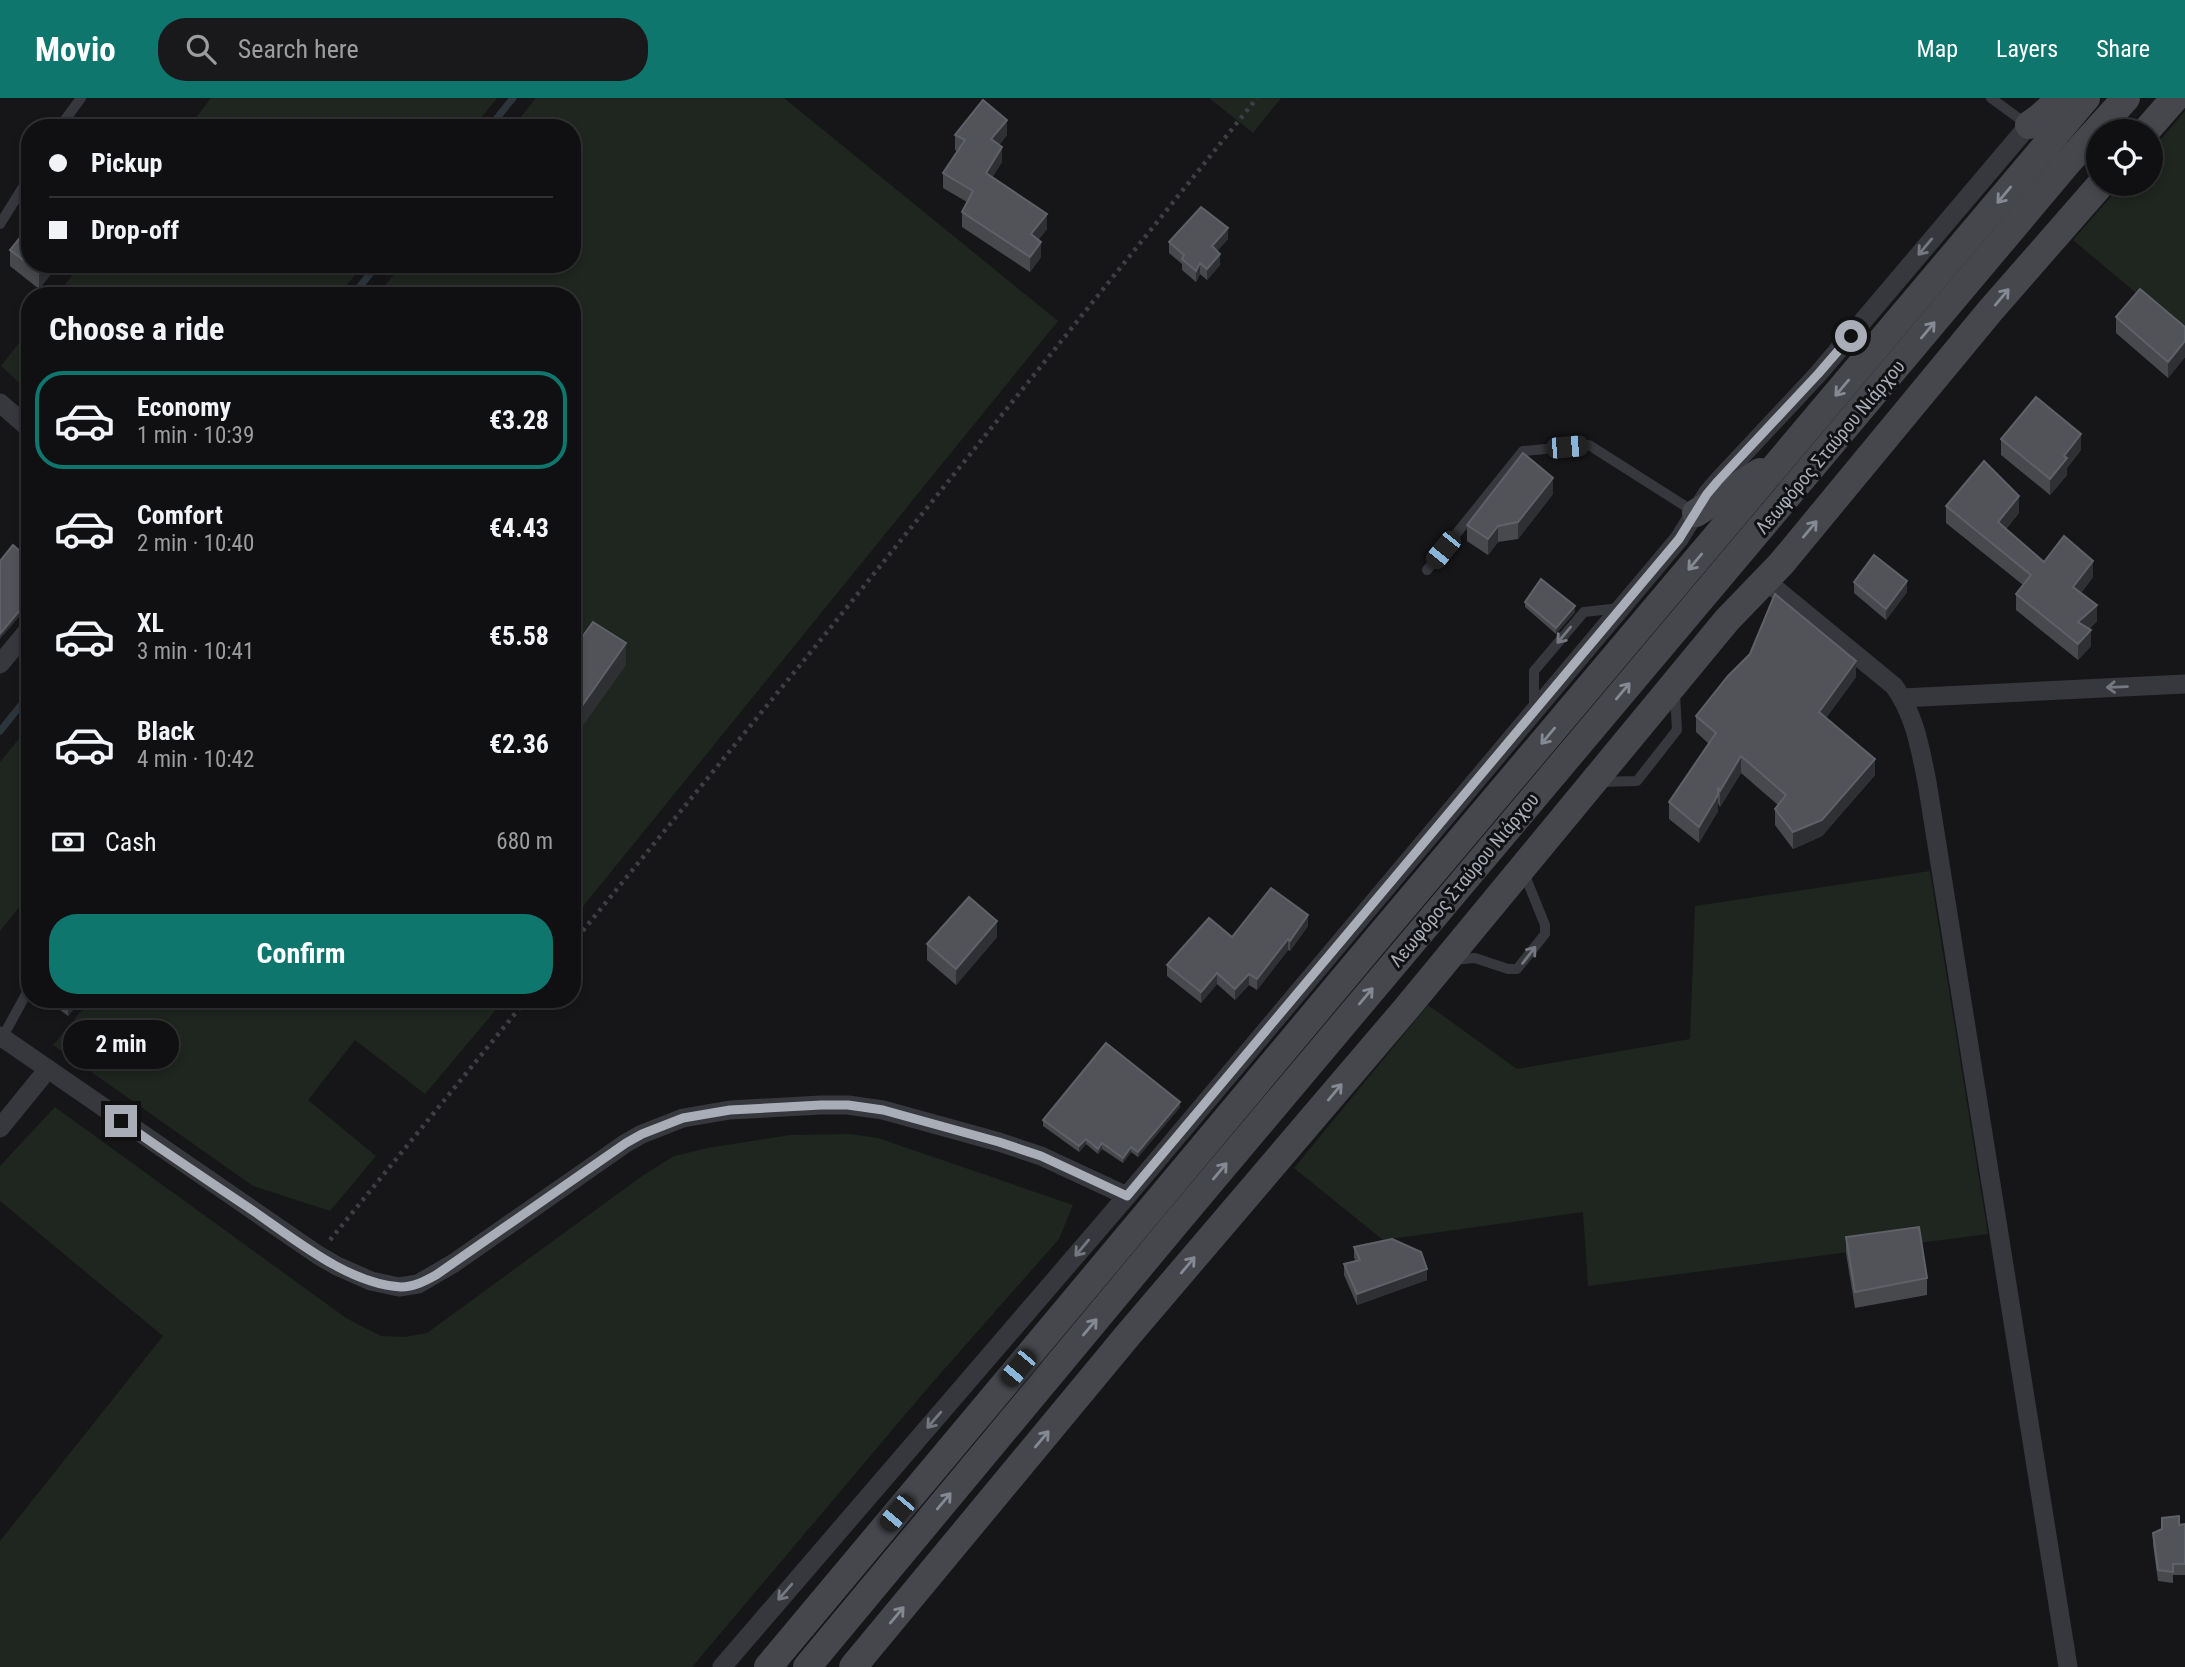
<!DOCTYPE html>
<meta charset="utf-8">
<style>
:root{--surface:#101012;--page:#19191b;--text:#f1f3f6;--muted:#9c9d9f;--line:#303032;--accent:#0f766e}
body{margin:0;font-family:"Roboto Condensed",sans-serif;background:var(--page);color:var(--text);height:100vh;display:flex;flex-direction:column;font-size:26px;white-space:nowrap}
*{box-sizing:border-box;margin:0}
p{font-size:23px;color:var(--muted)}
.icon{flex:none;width:38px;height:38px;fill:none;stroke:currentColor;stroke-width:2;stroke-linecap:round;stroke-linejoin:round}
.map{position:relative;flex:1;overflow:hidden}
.sheet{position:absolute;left:21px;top:189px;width:560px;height:721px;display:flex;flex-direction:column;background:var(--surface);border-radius:28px;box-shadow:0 4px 10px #0003,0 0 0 2px var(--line)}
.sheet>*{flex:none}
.hud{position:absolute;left:21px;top:21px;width:560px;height:154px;border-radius:28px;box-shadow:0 4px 10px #0003,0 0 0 2px var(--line);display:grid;align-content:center;height:154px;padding:0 28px;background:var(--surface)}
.buttons{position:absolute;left:2086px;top:21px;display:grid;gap:14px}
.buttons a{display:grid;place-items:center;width:77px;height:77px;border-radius:50%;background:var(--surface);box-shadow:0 4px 10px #0003,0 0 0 2px var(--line);font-size:35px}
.end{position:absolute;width:32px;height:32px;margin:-16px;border:9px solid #a8adb8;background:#111;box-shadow:0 0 0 4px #111}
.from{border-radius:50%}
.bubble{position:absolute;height:49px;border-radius:24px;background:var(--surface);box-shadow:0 4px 10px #0003,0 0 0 2px var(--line);font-size:23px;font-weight:700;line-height:49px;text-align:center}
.car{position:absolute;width:21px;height:42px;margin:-21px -10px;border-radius:9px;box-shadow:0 0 5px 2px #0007;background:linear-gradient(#222 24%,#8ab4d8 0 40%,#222 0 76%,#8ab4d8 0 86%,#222 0)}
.hud b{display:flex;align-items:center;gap:24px;height:66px;font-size:26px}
.hud b+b{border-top:2px solid var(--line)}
.hud i{width:18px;height:18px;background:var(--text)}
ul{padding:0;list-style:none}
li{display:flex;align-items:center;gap:21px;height:98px;margin:0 14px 10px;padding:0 14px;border:4px solid transparent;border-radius:28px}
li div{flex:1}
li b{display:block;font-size:26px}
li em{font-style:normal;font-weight:700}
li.active{border-color:var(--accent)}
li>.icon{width:63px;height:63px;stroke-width:1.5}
h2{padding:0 28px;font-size:32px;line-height:84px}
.pay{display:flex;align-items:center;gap:18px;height:77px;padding:0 28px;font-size:26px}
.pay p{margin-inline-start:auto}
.action{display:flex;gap:14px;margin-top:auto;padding:14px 28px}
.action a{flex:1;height:80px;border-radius:28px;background:var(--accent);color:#fff;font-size:28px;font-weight:700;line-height:80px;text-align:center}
header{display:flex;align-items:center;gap:42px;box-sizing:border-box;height:98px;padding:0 35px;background:var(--accent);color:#fff}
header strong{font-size:33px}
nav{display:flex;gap:38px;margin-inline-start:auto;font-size:24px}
.search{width:490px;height:63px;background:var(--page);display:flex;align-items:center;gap:18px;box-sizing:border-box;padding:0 24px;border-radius:28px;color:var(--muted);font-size:26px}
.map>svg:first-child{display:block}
.green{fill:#1e261f}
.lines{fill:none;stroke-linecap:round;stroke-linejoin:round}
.stream{stroke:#2c353c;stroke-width:7}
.path{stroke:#3d3f44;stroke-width:4.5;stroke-dasharray:3.5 5;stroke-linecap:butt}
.lane{stroke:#37383d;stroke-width:10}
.street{stroke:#37383d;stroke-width:19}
.secondary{stroke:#45474d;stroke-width:28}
.wall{fill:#47494d}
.shaded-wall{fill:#2f3033}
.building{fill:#525359;stroke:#5f6168;stroke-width:2}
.oneway{stroke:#858993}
.oneway2{stroke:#757881}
.route{stroke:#a8adb8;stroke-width:9}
.labels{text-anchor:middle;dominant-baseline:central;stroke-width:6;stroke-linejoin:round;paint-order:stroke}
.street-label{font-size:19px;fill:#a8adb8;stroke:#111113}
</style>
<header>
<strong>Movio</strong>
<div class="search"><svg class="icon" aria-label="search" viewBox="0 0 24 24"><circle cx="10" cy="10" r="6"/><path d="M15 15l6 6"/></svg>Search here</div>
<nav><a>Map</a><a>Layers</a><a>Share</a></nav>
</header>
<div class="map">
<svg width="2185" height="1569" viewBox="0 0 2185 1569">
<rect width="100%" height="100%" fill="#161618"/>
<g class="green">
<polygon points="211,0 497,0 473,30 188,30"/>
<polygon points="536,0 784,0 1058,223 572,822 572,198 377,198 402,166 572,166 572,30 512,30"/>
<polygon points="1209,0 1281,0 1253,35"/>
<polygon points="2185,13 2185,236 2073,142 2122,86 2151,86 2151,53"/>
<polygon points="81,166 364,166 338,198 56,198"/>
<polygon points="30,231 30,294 1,268"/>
<polygon points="30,627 30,796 0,833 0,664"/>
<polygon points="1930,773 1988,1136 1588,1188 1583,1114 1383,1142 1294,1070 1428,907 1517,971 1690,941 1695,808"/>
<polygon points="91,901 505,901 425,996 355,942 308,1002 376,1058 330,1113 253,1088 53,947"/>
<polygon points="55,1009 346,1220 381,1238 405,1239 427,1235 642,1078 674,1058 708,1050 790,1037 850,1036 878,1040 1073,1107 1059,1141 926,1292 692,1569 0,1569 0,1443 163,1238 0,1103 0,1068"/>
</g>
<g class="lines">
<g class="stream">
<polyline points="489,30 513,0"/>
<polyline points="352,198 378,166"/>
<polyline points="0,633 30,596"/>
</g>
<g class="path">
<polyline points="572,846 823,539 1257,0"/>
<polyline points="330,1142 527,901"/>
</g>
<g class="lane">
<polyline points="1991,0 2028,27"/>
<polyline points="59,30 81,0"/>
<polyline points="0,126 30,78"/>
<polyline points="1427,472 1523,353 1589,347 1696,415"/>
<polyline points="1534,612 1534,573 1584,514 1621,510"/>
<polyline points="1599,684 1637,683 1677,632 1675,596"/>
<polyline points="1452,862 1475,860 1508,871 1517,871 1545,836 1545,827 1524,775"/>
<polyline points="2,940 30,889"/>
</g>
<g class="street">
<polyline points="0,305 30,331"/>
<path d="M 1765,482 L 1894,588 C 1915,617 1920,650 1927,684 L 2068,1569"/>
<polyline points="0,566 30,530"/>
<polyline points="1902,600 2185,586"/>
<polyline points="0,938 318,1157 337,1168 371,1183 399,1189 418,1186 454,1165 626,1045 642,1036 683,1020 730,1012 821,1007 848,1007 883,1012 999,1044 1041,1058 1127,1098"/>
<polyline points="0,1030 48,971"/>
<polyline points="722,1569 1127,1098 1679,441 1707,396 1718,383 1818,276 2029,27 2034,18"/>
</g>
<g class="secondary">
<polyline points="2029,27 2039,20 2061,0"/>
<polyline points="2146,33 2175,0"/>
<polyline points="1696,415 1760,374"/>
<polyline points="768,1569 1381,836 2086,0"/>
<polyline points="807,1569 1176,1125 2069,63 2126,0"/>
<polyline points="853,1569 1128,1237 1405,912 1727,522 1781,466 1990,213 2101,86"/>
</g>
</g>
<g class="wall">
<polygon points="955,37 1007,37 999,47 1002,64 992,79 1047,131 1038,142 1041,159 1030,174 962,129 962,114 967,104 943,90 943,75 957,53 955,52"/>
<polygon points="1228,141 1217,153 1220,167 1207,182 1200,176 1196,184 1182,172 1182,166 1169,155 1169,144"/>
<polygon points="10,152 59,166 39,191 10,168"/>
<polygon points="2116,219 2185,229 2185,259 2168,280 2116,235"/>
<polygon points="2001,341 2081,352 2067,370 2067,377 2050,397 2001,357"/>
<polygon points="1553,396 1518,441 1498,444 1488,457 1467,443 1467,427"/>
<polygon points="1946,408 2019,415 2006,431 2044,464 2093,479 2081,495 2097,523 2089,531 2091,548 2078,562 2016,512 2016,496 2023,487 1946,425"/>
<polygon points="1854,484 1907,494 1886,522 1854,495"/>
<polygon points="1525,504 1575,514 1556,536 1525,509"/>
<polygon points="1856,579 1826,620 1875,677 1822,738 1793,751 1775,727 1775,711 1778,707 1741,675 1720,709 1718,705 1718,713 1699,745 1669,721 1669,704 1709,646 1696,634 1696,618"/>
<polygon points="1308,828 1290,853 1288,852 1257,892 1249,887 1235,902 1217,886 1201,905 1167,878 1167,867 1232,839"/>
<polygon points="997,839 956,887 927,862 927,846"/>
<polygon points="46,901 82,901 68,918"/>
<polygon points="1180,1009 1138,1059 1131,1054 1123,1065 1102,1051 1098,1056 1086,1046 1079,1054 1043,1028 1043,1022"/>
<polygon points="1846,1139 1927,1180 1927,1197 1855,1210 1846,1155"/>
<polygon points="1354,1149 1427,1182 1357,1207 1344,1177 1344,1166 1356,1163 1354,1160"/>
<polygon points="2185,1426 2185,1477 2173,1477 2173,1485 2158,1483 2153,1446 2153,1435 2179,1427"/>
</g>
<g class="shaded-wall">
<polygon points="1007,22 1007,37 991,56 991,41"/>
<polygon points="1002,49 1002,64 986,90 986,75"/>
<polygon points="1047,116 1047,131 1031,151 1031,136"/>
<polygon points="1228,130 1228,141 1212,159 1212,148"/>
<polygon points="1041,144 1041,159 1030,174 1030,159"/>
<polygon points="1220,156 1220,167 1207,182 1207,171"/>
<polygon points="1200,165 1200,176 1196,184 1196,173"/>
<polygon points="45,166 59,166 39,191 39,174"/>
<polygon points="2185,243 2185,259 2168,280 2168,264"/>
<polygon points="2081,336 2081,352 2067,370 2067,377 2050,397 2050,381 2064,358"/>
<polygon points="1553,380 1553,396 1518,441 1518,424"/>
<polygon points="2019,398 2019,415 1998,440 1998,424"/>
<polygon points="1498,428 1498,444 1488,457 1488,441"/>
<polygon points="2093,463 2093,479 2073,505 2073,489"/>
<polygon points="1907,483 1907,494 1886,522 1886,511"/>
<polygon points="30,500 30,506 0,541 0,536"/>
<polygon points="2097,507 2097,523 2078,540 2078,524"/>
<polygon points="1575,508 1575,514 1556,536 1556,530"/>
<polygon points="2091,532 2091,548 2078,562 2078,546"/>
<polygon points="626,545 626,567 572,643 572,622"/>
<polygon points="1856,563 1856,579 1819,630 1819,614"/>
<polygon points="1741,658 1741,675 1720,709 1720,693"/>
<polygon points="1875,661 1875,677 1822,738 1793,751 1793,734"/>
<polygon points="1718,689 1718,713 1699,745 1699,729"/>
<polygon points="1308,817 1308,828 1290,853 1290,843"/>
<polygon points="997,823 997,839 956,887 956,871"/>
<polygon points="1288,841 1288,852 1257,892 1257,881"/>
<polygon points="1217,875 1217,886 1201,905 1201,894"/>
<polygon points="1249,876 1249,887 1235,902 1235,891"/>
<polygon points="68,901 82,901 68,918"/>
<polygon points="1180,1004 1180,1009 1138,1059 1138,1054"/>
<polygon points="1086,1041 1086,1046 1079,1054 1079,1048"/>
<polygon points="1102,1045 1102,1051 1098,1056 1098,1051"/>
<polygon points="1131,1049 1131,1054 1123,1065 1123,1060"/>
<polygon points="1427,1171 1427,1182 1357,1207 1357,1196"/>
</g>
<g class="building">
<polygon points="983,2 1007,22 991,41 1002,49 986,75 1047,116 1031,136 1041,144 1030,159 962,114 973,93 943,75 965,42 955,37"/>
<polygon points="1201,109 1228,130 1212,148 1220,156 1207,171 1200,165 1196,173 1182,161 1184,157 1169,144"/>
<polygon points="30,127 30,166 45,166 39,174 10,152"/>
<polygon points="2140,191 2185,229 2185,243 2168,264 2116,219"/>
<polygon points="2036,299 2081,336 2064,358 2067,360 2050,381 2001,341"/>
<polygon points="1523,355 1553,380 1518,424 1498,428 1488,441 1467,427"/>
<polygon points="1984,363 2019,398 1998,424 2044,464 2064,438 2093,463 2073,489 2097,507 2078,524 2091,532 2078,546 2016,496 2031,477 1946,408"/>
<polygon points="13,447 30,462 30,500 0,536 0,463"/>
<polygon points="1874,457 1907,483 1886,511 1854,484"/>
<polygon points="1541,481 1575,508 1556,530 1525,504"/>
<polygon points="1775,496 1856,563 1819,614 1875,661 1822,722 1793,734 1775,711 1786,697 1741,658 1720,693 1718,689 1718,697 1699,729 1669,704 1716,635 1696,618 1728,578 1750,556"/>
<polygon points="593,524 626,545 572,622 572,553"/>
<polygon points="1271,790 1308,817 1290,843 1288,841 1257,881 1249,876 1235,891 1217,875 1201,894 1167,867 1209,820 1232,839"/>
<polygon points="969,799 997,823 956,871 927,846"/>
<polygon points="1106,945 1180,1004 1138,1054 1131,1049 1123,1060 1102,1045 1098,1051 1086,1041 1079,1048 1043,1022"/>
<polygon points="1919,1129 1927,1180 1855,1194 1846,1139"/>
<polygon points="1392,1141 1421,1154 1427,1171 1357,1196 1344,1166 1360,1162 1354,1149"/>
<polygon points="2179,1418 2179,1427 2185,1426 2185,1466 2173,1466 2173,1474 2158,1472 2153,1435 2162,1431 2162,1420"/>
</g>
<defs><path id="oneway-shaft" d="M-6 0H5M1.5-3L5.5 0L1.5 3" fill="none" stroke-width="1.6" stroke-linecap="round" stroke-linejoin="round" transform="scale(1.75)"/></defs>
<g class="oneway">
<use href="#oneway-shaft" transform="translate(2004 97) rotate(130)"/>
<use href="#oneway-shaft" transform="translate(2002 199) rotate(-50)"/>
<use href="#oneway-shaft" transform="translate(1928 232) rotate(-50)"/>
<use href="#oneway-shaft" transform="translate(1842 290) rotate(130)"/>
<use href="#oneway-shaft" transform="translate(1810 431) rotate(-50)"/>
<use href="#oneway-shaft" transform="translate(1695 464) rotate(130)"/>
<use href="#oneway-shaft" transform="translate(1623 593) rotate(-50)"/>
<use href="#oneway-shaft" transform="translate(1548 638) rotate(130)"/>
<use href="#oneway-shaft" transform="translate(1366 898) rotate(-50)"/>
<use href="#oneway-shaft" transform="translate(1335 994) rotate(-50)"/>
<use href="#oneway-shaft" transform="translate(1220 1073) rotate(-50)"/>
<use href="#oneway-shaft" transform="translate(1188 1167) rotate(-50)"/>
<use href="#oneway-shaft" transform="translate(1090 1229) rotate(-50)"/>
<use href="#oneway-shaft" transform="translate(1042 1341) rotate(-50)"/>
<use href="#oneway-shaft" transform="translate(944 1403) rotate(-50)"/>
<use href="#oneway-shaft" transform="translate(897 1517) rotate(-50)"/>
</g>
<g class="oneway2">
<use href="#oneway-shaft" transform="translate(1925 149) rotate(130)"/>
<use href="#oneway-shaft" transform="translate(1564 537) rotate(130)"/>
<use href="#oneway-shaft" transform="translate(2117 589) rotate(178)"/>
<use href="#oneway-shaft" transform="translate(1529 857) rotate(-52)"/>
<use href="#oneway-shaft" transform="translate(1082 1150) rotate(130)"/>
<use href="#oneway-shaft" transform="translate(934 1322) rotate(131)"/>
<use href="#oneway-shaft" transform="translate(785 1494) rotate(131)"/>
</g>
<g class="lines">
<path class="route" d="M 121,1023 C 162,1052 204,1080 246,1108 C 290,1137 346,1186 401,1189 C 414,1189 425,1183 436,1177 L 626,1045 L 642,1036 L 683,1020 L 730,1012 L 821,1007 L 848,1007 L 883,1012 L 999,1044 L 1041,1058 L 1127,1098 L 1679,441 L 1707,396 L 1718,383 L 1818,276 L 1851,238"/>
</g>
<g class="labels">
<g class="street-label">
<text transform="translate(1830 349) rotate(-50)">Λεωφόρος Σταύρου Νιάρχου</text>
<text transform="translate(1464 782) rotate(-50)">Λεωφόρος Σταύρου Νιάρχου</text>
</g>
</g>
</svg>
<div class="buttons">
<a><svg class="icon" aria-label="locate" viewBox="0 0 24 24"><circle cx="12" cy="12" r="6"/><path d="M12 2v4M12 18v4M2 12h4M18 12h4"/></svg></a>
</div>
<i class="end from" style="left:1851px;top:238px"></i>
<i class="end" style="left:121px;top:1023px"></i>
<div class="bubble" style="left:63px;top:922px;width:116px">2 min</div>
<i class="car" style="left:1567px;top:349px;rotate:85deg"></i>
<i class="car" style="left:1443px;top:452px;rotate:219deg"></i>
<i class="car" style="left:1018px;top:1270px;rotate:220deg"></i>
<i class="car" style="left:897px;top:1415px;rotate:220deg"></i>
<div class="hud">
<b><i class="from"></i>Pickup</b>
<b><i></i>Drop-off</b>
</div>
<section class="sheet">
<h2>Choose a ride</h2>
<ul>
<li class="active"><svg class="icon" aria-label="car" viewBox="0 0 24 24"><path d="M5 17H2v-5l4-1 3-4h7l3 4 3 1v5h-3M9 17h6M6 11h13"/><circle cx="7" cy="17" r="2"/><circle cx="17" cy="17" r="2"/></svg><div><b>Economy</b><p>1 min · 10:39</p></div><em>€3.28</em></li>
<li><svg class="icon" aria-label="car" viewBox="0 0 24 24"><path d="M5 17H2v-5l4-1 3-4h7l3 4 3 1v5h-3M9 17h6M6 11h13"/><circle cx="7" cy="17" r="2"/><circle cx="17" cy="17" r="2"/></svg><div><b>Comfort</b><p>2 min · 10:40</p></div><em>€4.43</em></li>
<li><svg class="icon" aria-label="car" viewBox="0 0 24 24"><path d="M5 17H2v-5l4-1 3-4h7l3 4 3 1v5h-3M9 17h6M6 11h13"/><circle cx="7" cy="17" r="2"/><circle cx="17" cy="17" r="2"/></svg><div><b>XL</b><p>3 min · 10:41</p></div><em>€5.58</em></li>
<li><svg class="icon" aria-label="car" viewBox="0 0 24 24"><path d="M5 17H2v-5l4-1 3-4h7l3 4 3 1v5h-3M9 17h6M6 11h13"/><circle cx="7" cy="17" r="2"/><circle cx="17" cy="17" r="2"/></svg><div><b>Black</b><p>4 min · 10:42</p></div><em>€2.36</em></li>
</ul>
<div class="pay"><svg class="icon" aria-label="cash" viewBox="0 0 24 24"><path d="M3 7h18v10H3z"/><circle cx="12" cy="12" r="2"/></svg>Cash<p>680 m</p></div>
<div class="action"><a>Confirm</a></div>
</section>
</div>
